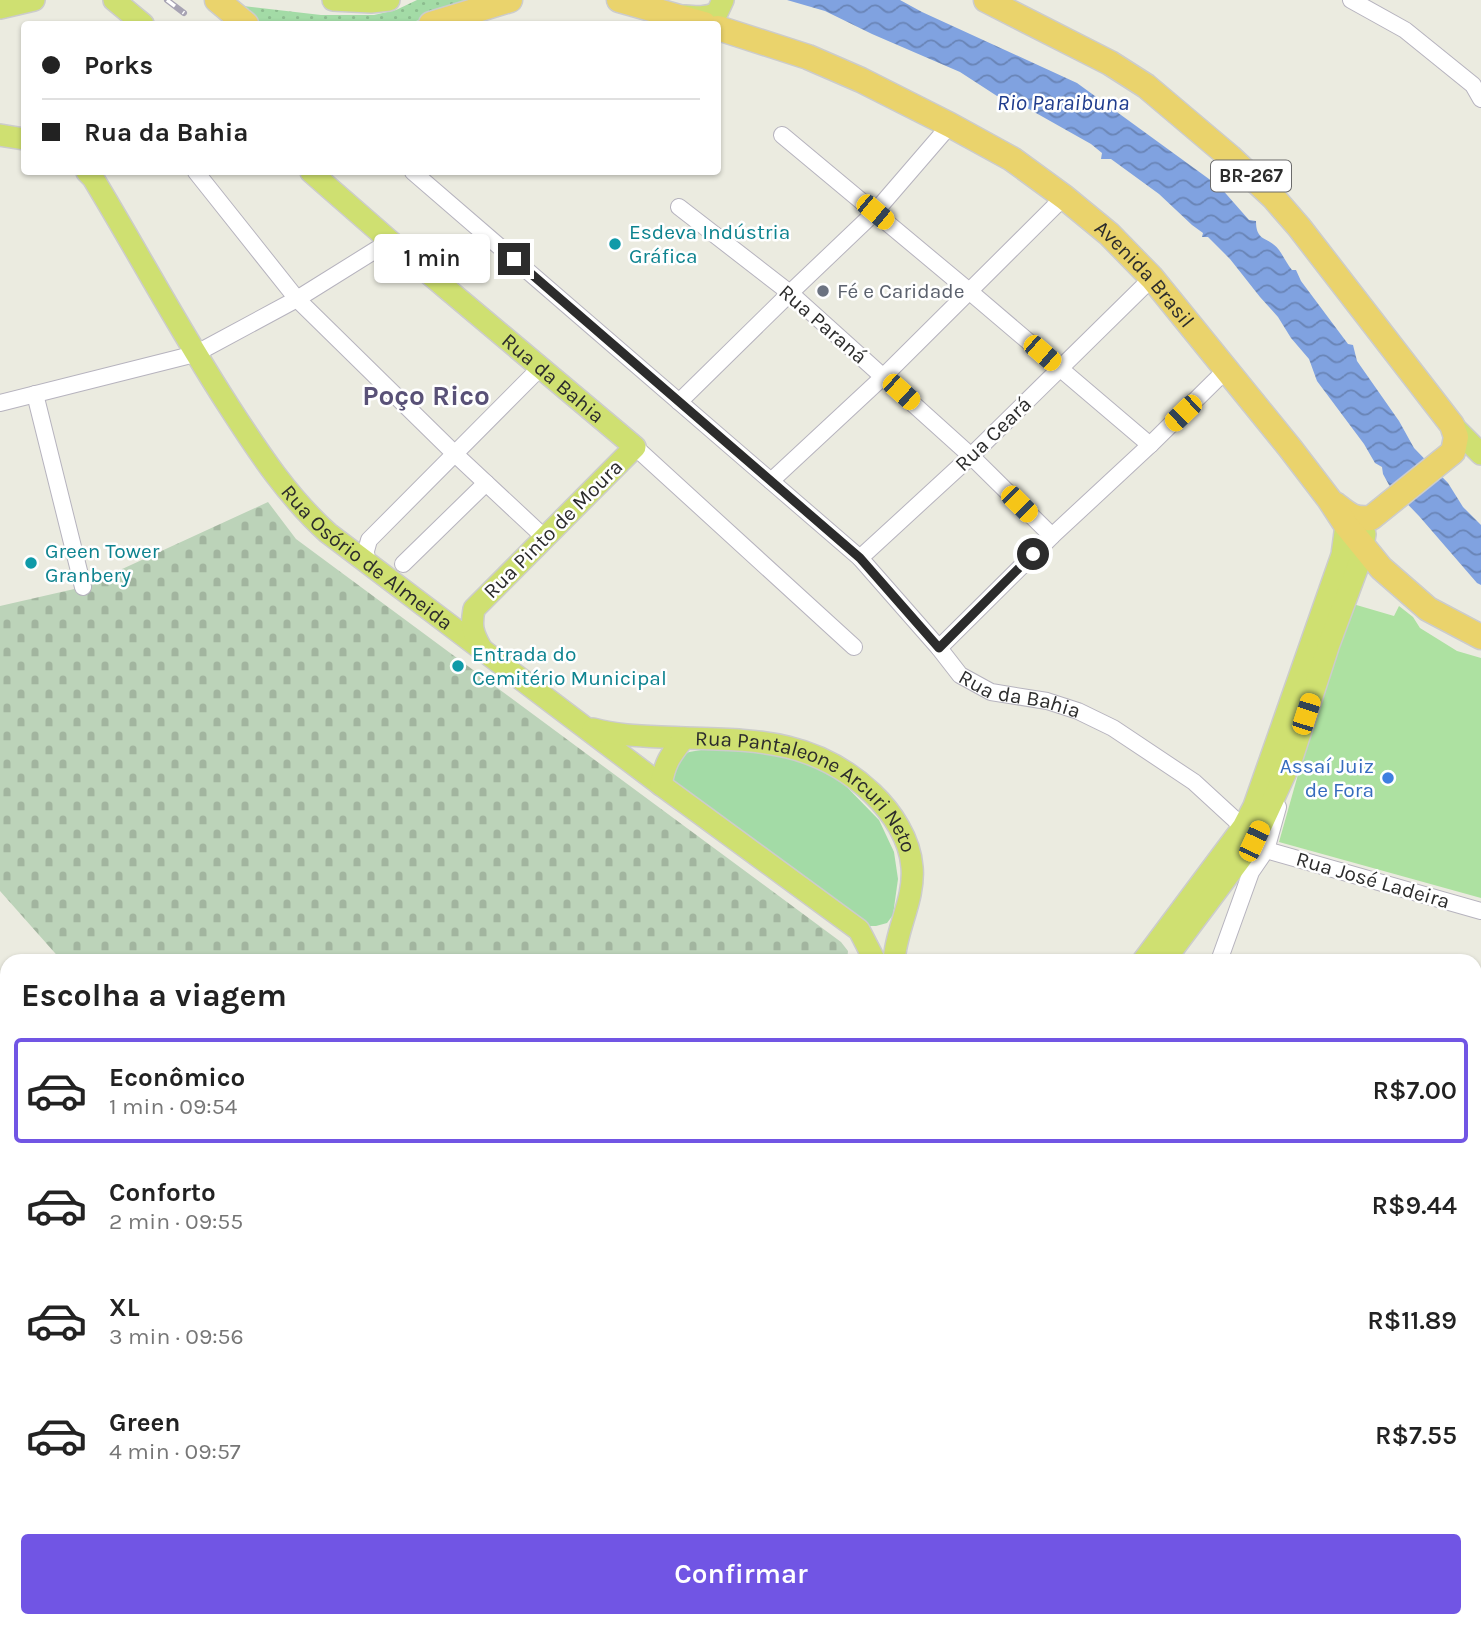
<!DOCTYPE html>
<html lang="pt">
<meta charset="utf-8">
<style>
:root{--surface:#fff;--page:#f2f2f2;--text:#222;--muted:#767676;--line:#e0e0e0;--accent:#7155e4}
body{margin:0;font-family:Karla,sans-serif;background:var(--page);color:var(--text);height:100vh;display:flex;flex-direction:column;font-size:26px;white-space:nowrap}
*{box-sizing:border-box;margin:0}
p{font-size:23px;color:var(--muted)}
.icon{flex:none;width:38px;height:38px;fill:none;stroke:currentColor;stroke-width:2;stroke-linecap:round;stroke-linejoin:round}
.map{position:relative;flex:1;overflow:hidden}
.panel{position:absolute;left:0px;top:954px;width:1482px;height:674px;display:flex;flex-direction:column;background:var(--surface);border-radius:21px 21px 0 0;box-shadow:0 2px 5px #0004}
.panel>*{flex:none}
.hud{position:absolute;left:21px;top:21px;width:700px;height:154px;border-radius:7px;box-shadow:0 2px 5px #0004;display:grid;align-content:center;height:154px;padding:0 21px;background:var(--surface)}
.end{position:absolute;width:32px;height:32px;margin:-16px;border:9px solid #2c2c2c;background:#fff;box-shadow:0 0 0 4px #fff}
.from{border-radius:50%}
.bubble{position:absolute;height:49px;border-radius:7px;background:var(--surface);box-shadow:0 2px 5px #0004;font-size:23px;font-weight:600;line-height:49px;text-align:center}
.car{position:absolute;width:21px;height:42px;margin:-21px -10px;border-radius:9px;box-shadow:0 0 5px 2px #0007;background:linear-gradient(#f5c518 24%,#345 0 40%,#f5c518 0 76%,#345 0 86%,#f5c518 0)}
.hud b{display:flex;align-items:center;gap:24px;height:66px;font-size:26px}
.hud b+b{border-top:2px solid var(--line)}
.hud i{width:18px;height:18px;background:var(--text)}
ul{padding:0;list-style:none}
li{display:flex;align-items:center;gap:21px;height:105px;margin:0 14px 10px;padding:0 7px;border:4px solid transparent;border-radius:7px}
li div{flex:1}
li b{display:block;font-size:26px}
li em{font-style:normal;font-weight:600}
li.current{border-color:var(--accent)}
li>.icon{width:63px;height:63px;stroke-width:1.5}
h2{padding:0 21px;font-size:32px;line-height:84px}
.primary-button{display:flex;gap:14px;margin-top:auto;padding:14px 21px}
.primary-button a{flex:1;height:80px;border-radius:7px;background:var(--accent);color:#fff;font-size:28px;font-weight:600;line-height:80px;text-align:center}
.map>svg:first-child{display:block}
.grass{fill:#a3dba6}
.cemetery{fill:url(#cemetery-stones)}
.park{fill:url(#park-dots)}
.pitch{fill:#ade1a1}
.water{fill:url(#water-waves)}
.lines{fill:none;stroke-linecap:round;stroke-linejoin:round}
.minor-casing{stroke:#b6b3be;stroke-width:18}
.major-casing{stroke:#ccc;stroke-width:24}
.highway-casing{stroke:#ccc;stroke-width:27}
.minor{stroke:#fff;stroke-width:16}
.major{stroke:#cfe071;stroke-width:21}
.highway{stroke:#ead36c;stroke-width:24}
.rail-casing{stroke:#a7a3b3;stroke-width:6}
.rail{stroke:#fff;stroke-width:3.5;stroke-dasharray:10;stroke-linecap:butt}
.route{stroke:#2c2c2c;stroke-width:9}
.culture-dot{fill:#0f9aa8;stroke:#fff;stroke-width:2.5}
.worship-dot{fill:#6b7280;stroke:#fff;stroke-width:2.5}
.shop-dot{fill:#3f7fe0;stroke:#fff;stroke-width:2.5}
.labels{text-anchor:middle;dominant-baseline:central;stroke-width:5;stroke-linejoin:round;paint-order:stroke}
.shield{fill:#fff;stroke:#6b6b6b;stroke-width:2}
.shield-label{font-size:19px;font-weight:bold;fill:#2c2c2c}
.culture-label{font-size:21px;fill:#0d838f;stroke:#fff;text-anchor:start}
.street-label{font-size:21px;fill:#2c2c2c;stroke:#fff}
.worship-label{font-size:21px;fill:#5b616d;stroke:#fff;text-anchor:start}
.shop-label{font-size:21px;fill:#366cbe;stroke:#fff;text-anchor:end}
.water-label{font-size:23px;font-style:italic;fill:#1f3c8d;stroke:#fff}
.district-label{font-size:28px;font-weight:bold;fill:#595177;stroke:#fff}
</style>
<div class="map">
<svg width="1481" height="1626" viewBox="0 0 1481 1626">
<defs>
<pattern id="cemetery-stones" width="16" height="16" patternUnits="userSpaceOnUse" patternTransform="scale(1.75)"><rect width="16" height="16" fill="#bcd3b9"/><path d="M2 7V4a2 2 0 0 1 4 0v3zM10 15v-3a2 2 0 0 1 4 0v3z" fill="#a2b59f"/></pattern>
<pattern id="park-dots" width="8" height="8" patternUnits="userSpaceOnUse" patternTransform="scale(1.75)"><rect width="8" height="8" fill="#a3dba6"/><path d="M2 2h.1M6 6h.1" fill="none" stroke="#8cbc8f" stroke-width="1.8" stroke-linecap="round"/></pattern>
<pattern id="water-waves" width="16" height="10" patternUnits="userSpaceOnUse" patternTransform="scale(1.75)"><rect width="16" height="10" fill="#80a2e0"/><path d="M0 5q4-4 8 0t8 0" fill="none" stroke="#6984b6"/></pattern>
</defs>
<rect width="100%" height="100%" fill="#ebebe0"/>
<polygon class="grass" points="707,749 753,749 816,764 840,780 879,820 894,852 898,879 893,915 887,923 876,926 868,926 671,781 673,763 689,752"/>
<polygon class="cemetery" points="268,502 296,539 841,942 848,951 847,961 62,961 0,891 0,606 83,587"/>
<polygon class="park" points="417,0 486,0 406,24 257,24 235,5 321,15 374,15 396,10"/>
<polygon class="pitch" points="1353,604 1394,616 1399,606 1413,617 1420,628 1457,651 1481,658 1481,898 1279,842 1299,771"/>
<path class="water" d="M 787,0 L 900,0 L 922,12 L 1077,83 L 1220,187 L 1249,220 L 1256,221 C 1256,243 1269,236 1279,250 C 1284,257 1287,264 1292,270 L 1296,270 L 1301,281 L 1348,344 L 1353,345 L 1357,361 L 1399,421 L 1414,448 L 1448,483 L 1463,507 L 1481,525 L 1481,585 L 1477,583 L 1419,516 L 1389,485 L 1383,474 L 1382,467 L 1375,463 L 1364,444 L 1317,381 L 1309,359 L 1291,338 L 1278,317 L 1260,297 L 1230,259 L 1208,237 L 1202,237 L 1203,233 L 1192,225 L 1159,194 L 1111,159 L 1101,159 L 1102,153 L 1091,144 L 1006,96 L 997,96 L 960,72 L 872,34 L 825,11 Z"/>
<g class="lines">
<g class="minor-casing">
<g id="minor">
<polyline points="1351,0 1405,30 1473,85 1481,99"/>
<polyline points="782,135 969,291 1150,445"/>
<polyline points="196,172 297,299 455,454 545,538"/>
<path id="s1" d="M 413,172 L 860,558 L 939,648 L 960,675 L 991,692 L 1047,701 L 1078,711 L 1113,728 L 1194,782 L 1243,827"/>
<polyline points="679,207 790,293 971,456 1052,536"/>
<polyline points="35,394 83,587"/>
<polyline points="679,402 790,293 875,212 950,125"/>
<polyline points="0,403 195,354 297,299 390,241"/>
<polyline points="635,447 854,647"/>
<polyline points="771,481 884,376 1064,197"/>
<polyline points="860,558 971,456 1152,278"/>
<polyline points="367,563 366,551 369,540 540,368"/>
<polyline points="403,564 486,483"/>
<polyline points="939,648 1052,536 1150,445 1227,369"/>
<polyline points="1266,850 1481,911"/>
<polyline points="1219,961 1251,872 1266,850 1278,807"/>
<polyline points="0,1014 7,1019"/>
<polyline points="1475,1071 1481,1070"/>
<polyline points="0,1140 7,1146"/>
<polyline points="1475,1191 1481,1189"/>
<polyline points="0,1249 7,1249"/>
<polyline points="0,1357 7,1355"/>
<polyline points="1475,1499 1481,1505"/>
<polyline points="0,1514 7,1540"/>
<polyline points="35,1620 42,1622 63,1620"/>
<polyline points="265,1626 267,1620"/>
<polyline points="514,1626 518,1620"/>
</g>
</g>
<g class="major-casing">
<g id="major">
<polyline points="114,0 143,24"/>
<polyline points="333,0 371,2 389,0"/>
<polyline points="0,8 34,0"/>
<path d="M 684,16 C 696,17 706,18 717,13 L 723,0"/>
<polyline points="0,135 24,139"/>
<path id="s2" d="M 87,172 L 93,178 C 139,254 181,333 230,408 C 259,453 288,497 328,533 L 661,785 L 859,930 L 875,961"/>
<path id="s3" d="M 311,172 L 390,241 L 635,447 L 474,609 C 471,626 472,632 481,648"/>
<polyline points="1452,425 1481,454"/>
<path id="s4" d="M 593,729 C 615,735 638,736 661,737 C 741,741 809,733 872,793 C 892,812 910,839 912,867 C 915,899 896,929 894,961"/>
<path d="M 661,785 C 665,762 670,756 684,738"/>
<polyline points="1143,961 1243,827 1254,806 1342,555 1346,525"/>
<polyline points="1164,961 1254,841 1291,761 1329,644 1361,558 1365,534"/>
<polyline points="1475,1584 1481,1579"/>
<polyline points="852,1620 859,1626"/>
<polyline points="1204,1620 1232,1626"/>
<polyline points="1015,1626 1025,1620"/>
<polyline points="1415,1626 1423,1620"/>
</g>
</g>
<g class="highway-casing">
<g id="highway">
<polyline points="217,0 246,24"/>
<polyline points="619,0 704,24"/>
<path d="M 986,0 L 1110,63 L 1146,86 L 1230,157 L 1273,197 L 1299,227 L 1452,425 L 1456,437 L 1453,452 L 1371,518 C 1353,520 1348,514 1335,504"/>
<polyline points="431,24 510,0"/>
<path id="s5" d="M 718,28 L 808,57 L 861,80 L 950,125 L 1012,159 L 1064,197 L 1109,234 L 1152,278 L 1290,448 L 1329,499 L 1346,525 L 1381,568 L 1428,609 L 1481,637"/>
</g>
</g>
<use href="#minor" class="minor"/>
<use href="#major" class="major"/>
<use href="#highway" class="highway"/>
<g class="rail-casing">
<polyline id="rail" points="167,0 184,13"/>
</g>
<use href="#rail" class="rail"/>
</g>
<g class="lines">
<polyline class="route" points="514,259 860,558 939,648 1033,554"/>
</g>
<g class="culture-dot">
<circle cx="615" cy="244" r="7"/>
<circle cx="31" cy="563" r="7"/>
<circle cx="458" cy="666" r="7"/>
</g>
<circle class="worship-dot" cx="823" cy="291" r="7"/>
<circle class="shop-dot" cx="1388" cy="778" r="7"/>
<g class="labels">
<rect class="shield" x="1211" y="160.5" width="80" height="31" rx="5"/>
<g class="shield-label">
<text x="1251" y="176">BR-267</text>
</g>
<g class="culture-label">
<text x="629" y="232">Esdeva Indústria<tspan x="629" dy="24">Gráfica</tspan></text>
<text x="45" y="551">Green Tower<tspan x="45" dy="24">Granbery</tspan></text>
<text x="472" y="654">Entrada do<tspan x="472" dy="24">Cemitério Municipal</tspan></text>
</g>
<g class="street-label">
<text stroke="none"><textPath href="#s5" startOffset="499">Avenida Brasil</textPath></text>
<text transform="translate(823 324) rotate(41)">Rua Paraná</text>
<text stroke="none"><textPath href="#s3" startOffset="318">Rua da Bahia</textPath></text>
<text transform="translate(993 434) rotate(-44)">Rua Ceará</text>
<text transform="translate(553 529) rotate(-45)">Rua Pinto de Moura</text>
<text stroke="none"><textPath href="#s2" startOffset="481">Rua Osório de Almeida</textPath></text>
<text stroke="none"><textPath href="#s1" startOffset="808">Rua da Bahia</textPath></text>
<text stroke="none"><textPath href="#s4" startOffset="233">Rua Pantaleone Arcuri Neto</textPath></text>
<text transform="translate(1373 880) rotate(16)">Rua José Ladeira</text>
</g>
<g class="worship-label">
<text x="837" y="291">Fé e Caridade</text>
</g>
<g class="shop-label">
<text x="1374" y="766">Assaí Juiz<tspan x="1374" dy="24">de Fora</tspan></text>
</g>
<g class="water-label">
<text x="1063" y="102">Rio Paraibuna</text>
</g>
<g class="district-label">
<text x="426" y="395">Poço Rico</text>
</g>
</g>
</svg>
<i class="end from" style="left:1033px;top:554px"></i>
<i class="end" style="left:514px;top:259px"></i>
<div class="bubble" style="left:374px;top:234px;width:116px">1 min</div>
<i class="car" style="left:875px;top:212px;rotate:130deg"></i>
<i class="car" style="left:1042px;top:353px;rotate:131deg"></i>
<i class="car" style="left:901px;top:392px;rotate:132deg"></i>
<i class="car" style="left:1183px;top:413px;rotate:226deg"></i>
<i class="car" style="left:1019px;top:504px;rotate:135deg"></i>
<i class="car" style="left:1306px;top:714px;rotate:18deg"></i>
<i class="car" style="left:1254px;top:841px;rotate:25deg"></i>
<div class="hud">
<b><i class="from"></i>Porks</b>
<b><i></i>Rua da Bahia</b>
</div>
<section class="panel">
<h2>Escolha a viagem</h2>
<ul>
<li class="current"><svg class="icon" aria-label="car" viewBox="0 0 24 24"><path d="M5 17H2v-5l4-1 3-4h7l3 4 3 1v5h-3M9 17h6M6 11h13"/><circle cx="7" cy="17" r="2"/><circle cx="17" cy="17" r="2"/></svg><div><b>Econômico</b><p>1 min · 09:54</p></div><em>R$7.00</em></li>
<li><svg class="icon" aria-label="car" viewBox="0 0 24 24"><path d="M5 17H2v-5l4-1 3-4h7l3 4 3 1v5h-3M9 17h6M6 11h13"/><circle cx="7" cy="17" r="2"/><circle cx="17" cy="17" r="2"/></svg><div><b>Conforto</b><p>2 min · 09:55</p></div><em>R$9.44</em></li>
<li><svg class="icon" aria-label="car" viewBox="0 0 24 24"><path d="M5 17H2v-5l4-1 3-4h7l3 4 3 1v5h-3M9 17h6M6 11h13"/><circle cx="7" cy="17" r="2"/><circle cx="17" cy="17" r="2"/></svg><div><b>XL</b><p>3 min · 09:56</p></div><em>R$11.89</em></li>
<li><svg class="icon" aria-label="car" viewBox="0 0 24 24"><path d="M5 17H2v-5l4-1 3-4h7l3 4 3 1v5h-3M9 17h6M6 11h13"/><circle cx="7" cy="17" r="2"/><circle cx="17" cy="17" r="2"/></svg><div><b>Green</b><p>4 min · 09:57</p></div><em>R$7.55</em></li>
</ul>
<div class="primary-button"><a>Confirmar</a></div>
</section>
</div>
